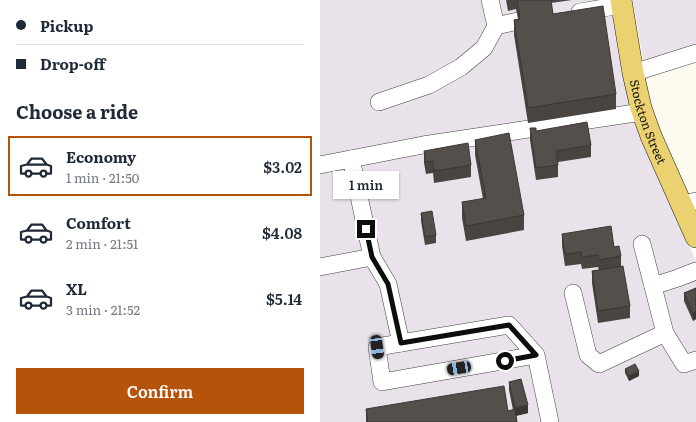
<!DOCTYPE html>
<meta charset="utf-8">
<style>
:root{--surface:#fff;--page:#f6f6f7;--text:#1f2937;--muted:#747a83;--line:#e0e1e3;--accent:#b45309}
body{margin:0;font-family:Literata,serif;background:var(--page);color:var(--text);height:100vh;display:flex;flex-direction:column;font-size:15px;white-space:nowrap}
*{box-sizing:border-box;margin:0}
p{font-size:13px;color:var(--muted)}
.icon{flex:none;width:22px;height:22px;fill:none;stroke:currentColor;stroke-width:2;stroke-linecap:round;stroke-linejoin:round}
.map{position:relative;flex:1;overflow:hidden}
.details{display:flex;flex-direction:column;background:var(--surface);width:320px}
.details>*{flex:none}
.top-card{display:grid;align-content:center;height:88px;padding:0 16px;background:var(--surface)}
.end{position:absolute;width:18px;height:18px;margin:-9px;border:5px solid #0d0d0d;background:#fff;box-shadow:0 0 0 2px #fff}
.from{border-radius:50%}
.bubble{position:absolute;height:28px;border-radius:0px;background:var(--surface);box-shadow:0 1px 3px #0004;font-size:13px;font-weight:600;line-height:28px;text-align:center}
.car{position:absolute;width:12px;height:24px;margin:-12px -6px;border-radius:5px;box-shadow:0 0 3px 1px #0007;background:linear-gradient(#222 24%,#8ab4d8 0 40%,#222 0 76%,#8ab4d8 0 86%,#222 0)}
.top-card b{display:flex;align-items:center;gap:14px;height:38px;font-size:15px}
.top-card b+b{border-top:1px solid var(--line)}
.top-card i{width:10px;height:10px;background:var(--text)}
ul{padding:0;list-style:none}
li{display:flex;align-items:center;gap:12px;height:60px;margin:0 8px 6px;padding:0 8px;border:2px solid transparent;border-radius:0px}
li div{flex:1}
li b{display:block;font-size:15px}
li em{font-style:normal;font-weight:600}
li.current{border-color:var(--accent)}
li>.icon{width:36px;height:36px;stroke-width:1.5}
h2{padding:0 16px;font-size:18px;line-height:48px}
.action{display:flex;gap:8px;margin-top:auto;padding:8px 16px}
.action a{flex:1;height:46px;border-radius:0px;background:var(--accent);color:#fff;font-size:16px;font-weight:600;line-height:46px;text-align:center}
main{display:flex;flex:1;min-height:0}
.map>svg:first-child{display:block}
.industrial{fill:#eae2eb}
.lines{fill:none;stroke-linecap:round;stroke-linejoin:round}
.minor-casing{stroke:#404040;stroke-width:18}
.major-casing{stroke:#1e1e1e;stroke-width:22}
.minor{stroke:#fff;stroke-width:17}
.major{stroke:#ecd171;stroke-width:21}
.wall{fill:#494440}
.shaded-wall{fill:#3c3734}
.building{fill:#554f4b;stroke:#3c3734}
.route{stroke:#0d0d0d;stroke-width:5}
.labels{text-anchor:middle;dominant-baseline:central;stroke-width:4;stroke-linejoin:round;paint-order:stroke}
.street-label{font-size:12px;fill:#0d0d0d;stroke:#fff}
</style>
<main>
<section class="details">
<div class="top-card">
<b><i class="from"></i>Pickup</b>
<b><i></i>Drop-off</b>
</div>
<h2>Choose a ride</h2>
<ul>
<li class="current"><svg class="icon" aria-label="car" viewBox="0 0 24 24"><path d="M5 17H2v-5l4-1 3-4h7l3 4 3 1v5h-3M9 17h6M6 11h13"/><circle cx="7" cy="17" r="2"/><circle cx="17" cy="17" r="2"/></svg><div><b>Economy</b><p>1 min · 21:50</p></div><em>$3.02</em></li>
<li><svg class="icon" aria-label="car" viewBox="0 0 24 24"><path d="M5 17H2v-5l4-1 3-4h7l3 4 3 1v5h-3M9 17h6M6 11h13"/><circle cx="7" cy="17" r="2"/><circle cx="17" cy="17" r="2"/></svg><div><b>Comfort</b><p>2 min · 21:51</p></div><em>$4.08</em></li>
<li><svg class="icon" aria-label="car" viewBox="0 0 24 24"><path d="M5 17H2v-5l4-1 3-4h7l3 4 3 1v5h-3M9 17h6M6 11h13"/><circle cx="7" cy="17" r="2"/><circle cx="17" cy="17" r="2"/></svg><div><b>XL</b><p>3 min · 21:52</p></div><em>$5.14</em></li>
</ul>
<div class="action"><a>Confirm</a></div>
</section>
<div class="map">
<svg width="376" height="422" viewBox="0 0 376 422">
<rect width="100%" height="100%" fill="#fdfbef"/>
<g class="industrial">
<polygon points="0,0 291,0 318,123 350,204 376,261 376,422 0,422"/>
<polygon points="313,0 376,0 376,50 324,65"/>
</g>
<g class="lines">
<g class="minor-casing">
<g id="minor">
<polyline points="170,0 176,26 198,21"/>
<polyline points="260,12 301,5"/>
<polyline points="313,73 376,53"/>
<polyline points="59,102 109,85 141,67 164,48 176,26"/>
<polyline points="0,165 103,145 322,112"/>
<polyline points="361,205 376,201"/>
<polyline points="322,244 345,333 364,364 376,360"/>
<polyline points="52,257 68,284 81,343"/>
<polyline points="0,267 52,257 31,159"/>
<polyline points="333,286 358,278 376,271"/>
<polyline points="253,293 268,355 279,364 345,333"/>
<polyline points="216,355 62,382 57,347 189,325 216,355 230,422"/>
</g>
</g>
<g class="major-casing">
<g id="major">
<path id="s1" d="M 301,0 L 313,73 L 321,108 L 331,136 L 376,237"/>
</g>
</g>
<use href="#minor" class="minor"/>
<use href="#major" class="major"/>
</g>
<g class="wall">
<polygon points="186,0 252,0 231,3 233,14 296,94 296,109 208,123 194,35 194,20 198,19 196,9 188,11"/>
<polygon points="210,128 216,131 271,145 271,157 238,162 238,177 216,180 210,140"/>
<polygon points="155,140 204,215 204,230 146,241 142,218 142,202 163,199 155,155"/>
<polygon points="104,151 151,165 151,177 114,183 113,173 106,174 104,163"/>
<polygon points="101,213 116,235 116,243 105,245 101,221"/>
<polygon points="242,234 294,247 301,256 301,267 310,306 310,318 278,323 272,283 272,271 279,270 278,267 262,269 261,264 245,266 242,246"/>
<polygon points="376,288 376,319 373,321 364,301 364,293"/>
<polygon points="305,369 319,376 309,381 305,373"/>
<polygon points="189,382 208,413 196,416 197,422 46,422 46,409 188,411 193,410 189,390"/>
</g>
<g class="shaded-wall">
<polygon points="376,311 376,319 373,321 373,313"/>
<polygon points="319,371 319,376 309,381 309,376"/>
<polygon points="208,405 208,413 195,416 195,408"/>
</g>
<g class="building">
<polygon points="197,0 231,0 233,14 283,6 296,94 208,108 194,20 200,19"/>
<polygon points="267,122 271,145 236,151 238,165 216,168 210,128 216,128 216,131"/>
<polygon points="189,133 204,215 146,226 142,202 166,198 155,140"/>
<polygon points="148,143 151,165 114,171 113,161 106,162 104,151"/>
<polygon points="112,211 116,235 105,237 101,213"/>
<polygon points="291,226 294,247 299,246 301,256 279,260 278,255 262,257 261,252 245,254 242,234"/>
<polygon points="303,266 310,306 278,311 272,271"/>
<polygon points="376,288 376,311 373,313 364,293"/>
<polygon points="315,364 319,371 309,376 305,369"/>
<polygon points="201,379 208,405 195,408 189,382"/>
<polygon points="184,386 188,411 195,409 197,422 48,422 46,409"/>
</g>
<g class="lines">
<polyline class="route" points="46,229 52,257 68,284 81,343 189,325 216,355 185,361"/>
</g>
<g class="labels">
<g class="street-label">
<text stroke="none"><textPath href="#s1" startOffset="125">Stockton Street</textPath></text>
</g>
</g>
</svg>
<i class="end from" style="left:185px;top:361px"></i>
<i class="end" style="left:46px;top:229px"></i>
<div class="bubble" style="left:13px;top:171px;width:66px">1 min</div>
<i class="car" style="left:57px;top:347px;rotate:172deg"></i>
<i class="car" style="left:139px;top:368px;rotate:260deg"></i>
</div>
</main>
